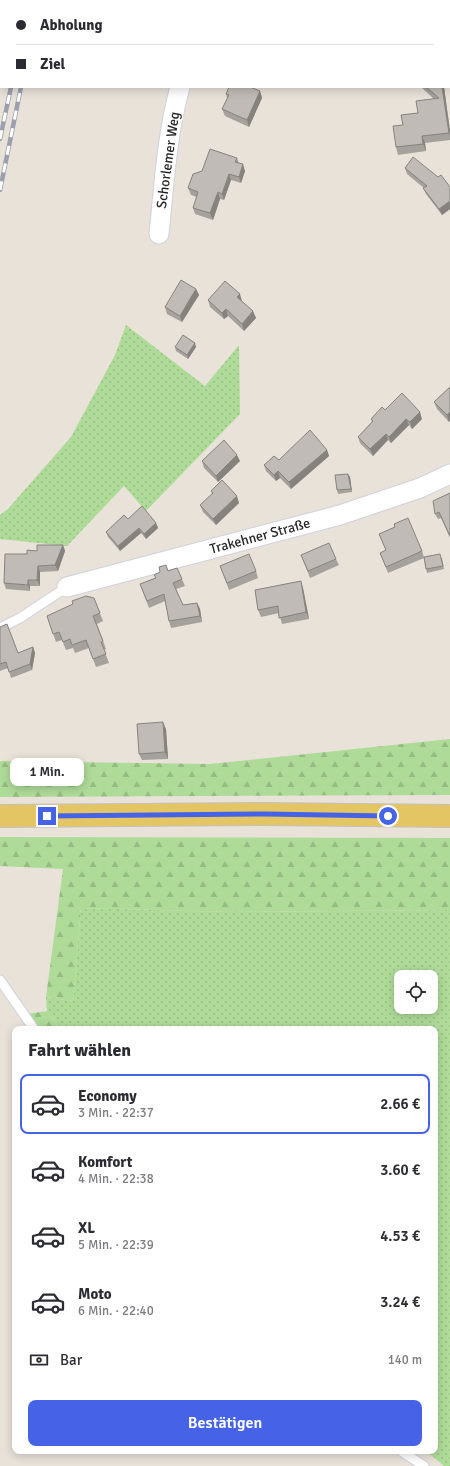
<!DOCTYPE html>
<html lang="de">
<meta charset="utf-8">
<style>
:root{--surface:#fff;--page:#f7f7f7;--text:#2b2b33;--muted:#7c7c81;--line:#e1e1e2;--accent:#4663e8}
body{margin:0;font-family:Signika,sans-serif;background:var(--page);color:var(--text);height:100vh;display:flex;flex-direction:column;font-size:15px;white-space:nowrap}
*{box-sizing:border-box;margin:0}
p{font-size:13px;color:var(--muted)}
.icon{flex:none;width:22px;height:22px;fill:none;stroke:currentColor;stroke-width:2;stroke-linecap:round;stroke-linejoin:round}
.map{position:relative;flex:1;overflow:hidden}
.sheet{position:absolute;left:12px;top:1026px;width:426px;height:428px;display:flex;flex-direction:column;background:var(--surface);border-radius:8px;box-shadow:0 2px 10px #0003}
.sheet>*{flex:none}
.top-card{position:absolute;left:0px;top:0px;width:450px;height:88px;box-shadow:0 2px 10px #0003;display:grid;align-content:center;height:88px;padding:0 16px;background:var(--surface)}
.tools{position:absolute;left:394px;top:970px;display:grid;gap:8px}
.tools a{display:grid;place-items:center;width:44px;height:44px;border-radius:8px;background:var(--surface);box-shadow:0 2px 10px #0003;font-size:20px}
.end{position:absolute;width:18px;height:18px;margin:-9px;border:5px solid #4663e8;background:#fff;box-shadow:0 0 0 2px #fff}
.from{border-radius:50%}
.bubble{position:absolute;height:28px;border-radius:8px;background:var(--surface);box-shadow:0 2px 10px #0003;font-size:13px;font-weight:600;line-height:28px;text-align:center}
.top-card b{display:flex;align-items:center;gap:14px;height:38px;font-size:15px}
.top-card b+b{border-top:1px solid var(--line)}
.top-card i{width:10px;height:10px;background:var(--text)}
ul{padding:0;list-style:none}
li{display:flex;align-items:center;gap:12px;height:60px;margin:0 8px 6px;padding:0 8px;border:2px solid transparent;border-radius:8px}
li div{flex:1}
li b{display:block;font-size:15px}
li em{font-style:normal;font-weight:600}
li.current{border-color:var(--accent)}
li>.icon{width:36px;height:36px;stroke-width:1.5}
h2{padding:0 16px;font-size:18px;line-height:48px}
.pay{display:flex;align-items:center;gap:10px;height:44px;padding:0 16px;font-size:15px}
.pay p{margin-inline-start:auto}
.cta{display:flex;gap:8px;margin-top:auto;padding:8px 16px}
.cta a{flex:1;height:46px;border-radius:8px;background:var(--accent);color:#fff;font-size:16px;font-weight:600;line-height:46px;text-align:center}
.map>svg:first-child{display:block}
.grass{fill:url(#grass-dots);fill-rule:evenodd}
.forest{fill:url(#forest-firs)}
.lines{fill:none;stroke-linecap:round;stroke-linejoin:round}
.lane-casing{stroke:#ced1df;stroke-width:11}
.street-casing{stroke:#ced1df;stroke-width:21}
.primary-casing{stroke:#c2c2c2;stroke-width:24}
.lane{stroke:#fff;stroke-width:9}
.street{stroke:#fff;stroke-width:19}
.primary{stroke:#e3c663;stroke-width:22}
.rail-casing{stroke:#9d9faf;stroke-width:4.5}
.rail{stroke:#fff;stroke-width:3;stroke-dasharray:9;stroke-linecap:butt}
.wall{fill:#a5a19d}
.shaded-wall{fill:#86837f}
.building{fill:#c0bbb6;stroke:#86837f}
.route{stroke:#4663e8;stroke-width:5}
.labels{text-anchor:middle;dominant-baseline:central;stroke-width:3;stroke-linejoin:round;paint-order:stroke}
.street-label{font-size:14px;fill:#262626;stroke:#fff}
</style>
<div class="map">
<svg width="450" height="1466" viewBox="0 0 450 1466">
<defs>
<pattern id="grass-dots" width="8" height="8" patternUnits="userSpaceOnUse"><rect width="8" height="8" fill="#afdb99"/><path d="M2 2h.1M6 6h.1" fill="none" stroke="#96bc84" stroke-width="1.8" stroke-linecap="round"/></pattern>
<pattern id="forest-firs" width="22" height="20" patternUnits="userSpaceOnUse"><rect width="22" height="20" fill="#afdb99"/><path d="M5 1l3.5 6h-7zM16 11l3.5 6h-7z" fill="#96bc84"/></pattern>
</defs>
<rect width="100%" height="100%" fill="#e8e2d9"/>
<g class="grass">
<polygon points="126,325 205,386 239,345 240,414 146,511 124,486 67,546 0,539 0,515 8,509 71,437 115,355"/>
<path d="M 81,908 L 230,912 L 450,910 L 450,1466 L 444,1466 L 426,1451 L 435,1451 L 435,1029 L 60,1029 L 47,1011 L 46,997 L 73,1001 ZM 401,977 L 431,977 L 431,1007 L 401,1007 Z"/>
</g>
<g class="forest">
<polygon points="450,739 450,795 0,797 0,761 210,764"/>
<polygon points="0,837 450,838 450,910 230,912 81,908 73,1001 46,997 63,869 0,866"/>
<polygon points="47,1011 60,1029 38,1029 27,1014"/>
</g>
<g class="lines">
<g class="lane-casing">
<g id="lane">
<polyline points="0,628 20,618 67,587"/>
<polyline points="0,980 34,1029"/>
<polyline points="401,1451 424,1466"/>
</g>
</g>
<g class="street-casing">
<g id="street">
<polyline points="208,1 209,0"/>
<path d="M 159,234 C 164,185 167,134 180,87"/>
<polyline points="67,587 340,515 420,488 450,474"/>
</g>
</g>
<g class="primary-casing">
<polyline id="primary" points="0,816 265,814 450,816"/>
</g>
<use href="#lane" class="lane"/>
<use href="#street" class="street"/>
<use href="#primary" class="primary"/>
<g class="rail-casing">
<g id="rail">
<polyline points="7,1 7,0"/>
<polyline points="17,1 17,0"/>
<polyline points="29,1 29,0"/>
<polyline points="40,1 40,0"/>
<polyline points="0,33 1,28"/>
<polyline points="0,80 1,75"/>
<polyline points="0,139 11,87"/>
<polyline points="0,190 21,87"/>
</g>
</g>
<use href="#rail" class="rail"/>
</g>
<g class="wall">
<polygon points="421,87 444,87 450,131 450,140 425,143 426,151 398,155 396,147 403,125 434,99"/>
<polygon points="260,91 262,98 249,127 225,116 222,109 227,98 226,94"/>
<polygon points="237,158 239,163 245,171 241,183 231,180 224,200 220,199 213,220 195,214 193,208 197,197 191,195 188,188"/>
<polygon points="405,168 450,187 450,209 442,215 426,194 423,188 424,188 407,174"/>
<polygon points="196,289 199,295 182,322 167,314 165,307"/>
<polygon points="208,300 242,301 256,318 244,331 228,316 224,319 210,307"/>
<polygon points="175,347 196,347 188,359 176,351"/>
<polygon points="450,387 449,422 437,409 434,402"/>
<polygon points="385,410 422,419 412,429 409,425 391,443 388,440 373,456 360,443 358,437 372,422 371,419"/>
<polygon points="327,450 329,456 291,489 280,478 276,481 266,471 264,465 279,460"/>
<polygon points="202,461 240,461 218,482 204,468"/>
<polygon points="350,477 352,492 338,494 337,490"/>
<polygon points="211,491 239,503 216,525 203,512 200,505 212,494"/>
<polygon points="450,493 450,538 441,518 438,519 435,514"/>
<polygon points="128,519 156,523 158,528 146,539 141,533 120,551 108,537 106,532"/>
<polygon points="394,524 422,551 424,557 442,558 444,569 427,573 424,558 388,573 380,553 386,551 379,534 395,527"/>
<polygon points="63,545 65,551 58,571 40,572 40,586 30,586 30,591 6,589 4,583 27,554 37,551"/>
<polygon points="301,555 336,559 339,565 310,578"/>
<polygon points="220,566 256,571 258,578 229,590"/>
<polygon points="177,568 185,586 176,589 183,605 197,603 200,609 202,622 171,628 169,621 165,601 149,608 140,584 155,578 168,571"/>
<polygon points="303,588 309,619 282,624 279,613 261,617 258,610"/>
<polygon points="94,598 103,621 97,624 106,649 104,650 109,663 96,667 89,648 75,653 73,648 66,650 62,640 56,642 47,616"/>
<polygon points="0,627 18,653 33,647 35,653 32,670 11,678 8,668 0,671"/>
<polygon points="166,729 168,759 142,760 139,754"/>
</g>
<g class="shaded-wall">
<polygon points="442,87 444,87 450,131 450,137 449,133"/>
<polygon points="260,91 262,98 249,127 247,120"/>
<polygon points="422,136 425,143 426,151 423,144"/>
<polygon points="243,164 245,171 241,183 239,177"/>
<polygon points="229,174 231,180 224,200 222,194"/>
<polygon points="218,192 220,199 213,220 210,213"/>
<polygon points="450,201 450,209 442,215 439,209"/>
<polygon points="196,289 199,295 182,322 180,316"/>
<polygon points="240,294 242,301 240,304 237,297"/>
<polygon points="226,309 228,316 224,319 222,313"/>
<polygon points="253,311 256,318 244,331 242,324"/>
<polygon points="195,343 196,347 188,359 187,355"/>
<polygon points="420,412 422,419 412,429 410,422"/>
<polygon points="450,412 450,421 449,422 447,415"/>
<polygon points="406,419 409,425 391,443 389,437"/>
<polygon points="386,434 388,440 373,456 370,449"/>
<polygon points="327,450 329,456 291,489 289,482"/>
<polygon points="237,455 240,461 218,482 216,476"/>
<polygon points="278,471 280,478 276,481 274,475"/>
<polygon points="348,474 350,477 352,492 351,489"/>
<polygon points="237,496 239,503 216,525 213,519"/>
<polygon points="156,523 158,528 146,539 144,534"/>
<polygon points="139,528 141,533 120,551 118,546"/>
<polygon points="63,545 65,551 58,571 55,565"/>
<polygon points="38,566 40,572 40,586 37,580"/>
<polygon points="28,580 30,586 30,591 28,585"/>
<polygon points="301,581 303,588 309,619 306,612"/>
<polygon points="197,603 200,609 202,622 200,616"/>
<polygon points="33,647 35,653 32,670 30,664"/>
<polygon points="163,722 166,729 168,759 165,752"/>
</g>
<g class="building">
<polygon points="267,0 291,0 292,1 293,0 321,0 321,1 267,1"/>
<rect x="378" y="0" width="47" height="1"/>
<polygon points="229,87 250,87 260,91 247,120 222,109 229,95 226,94"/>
<polygon points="426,87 442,87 449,133 422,136 423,144 396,147 393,126 403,125 401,115 418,113 416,101 439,98"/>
<polygon points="210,149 237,158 235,162 243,164 239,177 229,174 222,194 218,192 210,213 193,208 198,192 188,188 193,174 202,171"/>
<polygon points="413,157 438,177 441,175 450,187 450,201 439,209 423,188 427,186 405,168"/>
<polygon points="181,280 196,289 180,316 165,307"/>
<polygon points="225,281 240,294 237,297 253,311 242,324 226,309 222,313 208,300"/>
<polygon points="183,335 195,343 187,355 175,347"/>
<polygon points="450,387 450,412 447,415 434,402"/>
<polygon points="402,393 420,412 410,422 406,419 389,437 386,434 370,449 358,437 373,421 371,419 382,407 385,410"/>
<polygon points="310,430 327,450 289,482 278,471 274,475 264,465 274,456 279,460"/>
<polygon points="224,440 237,455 216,476 202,461"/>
<polygon points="348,474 351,489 337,490 335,475"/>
<polygon points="222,480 237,496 213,519 200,505 213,493 211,491"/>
<polygon points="450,493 450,536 439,512 435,514 433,501"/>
<polygon points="142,506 156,523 144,534 139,528 118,546 106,532 124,515 128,519"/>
<polygon points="408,518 422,551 386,567 380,553 386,550 379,534 395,527 394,524"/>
<polygon points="329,543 336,559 308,571 301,555"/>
<polygon points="37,545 63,545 55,565 38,566 37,580 28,580 28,585 4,583 5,554 27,554 27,550 37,551"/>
<polygon points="249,554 256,571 227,583 220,566"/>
<polygon points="440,554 443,566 426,569 424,557"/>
<polygon points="166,565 168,571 177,568 182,579 173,583 183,605 197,603 200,616 169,621 164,594 147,601 140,584 156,578 154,575 160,572 159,567"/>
<polygon points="301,581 306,612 279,618 278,606 258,610 255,590"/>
<polygon points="86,596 94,598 100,613 93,616 103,641 101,642 106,654 93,659 86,640 72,645 70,639 63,642 59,632 53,634 47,616 73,604 72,601"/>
<polygon points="7,624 18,653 33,647 30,664 9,672 6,662 0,664 0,627"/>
<polygon points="163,722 165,752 139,754 137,724"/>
</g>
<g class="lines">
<polyline class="route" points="47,816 265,814 388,816"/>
</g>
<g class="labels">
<g class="street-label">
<text transform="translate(168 160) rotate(-82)">Schorlemer Weg</text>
<text transform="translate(260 536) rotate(-15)">Trakehner Straße</text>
</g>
</g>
</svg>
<div class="tools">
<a><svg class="icon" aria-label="locate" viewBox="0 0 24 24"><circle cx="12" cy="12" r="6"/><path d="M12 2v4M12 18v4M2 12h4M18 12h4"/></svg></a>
</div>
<i class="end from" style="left:388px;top:816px"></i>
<i class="end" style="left:47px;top:816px"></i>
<div class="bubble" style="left:10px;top:758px;width:74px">1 Min.</div>
<div class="top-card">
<b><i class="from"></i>Abholung</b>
<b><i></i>Ziel</b>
</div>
<section class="sheet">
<h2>Fahrt wählen</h2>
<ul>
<li class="current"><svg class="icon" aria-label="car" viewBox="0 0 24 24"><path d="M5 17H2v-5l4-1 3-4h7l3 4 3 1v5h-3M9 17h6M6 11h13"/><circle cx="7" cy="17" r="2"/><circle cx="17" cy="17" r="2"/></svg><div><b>Economy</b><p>3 Min. · 22:37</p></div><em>2.66 €</em></li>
<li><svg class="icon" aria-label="car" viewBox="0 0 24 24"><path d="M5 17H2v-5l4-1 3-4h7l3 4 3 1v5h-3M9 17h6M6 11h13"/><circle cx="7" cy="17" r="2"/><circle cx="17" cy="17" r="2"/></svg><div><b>Komfort</b><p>4 Min. · 22:38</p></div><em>3.60 €</em></li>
<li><svg class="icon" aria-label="car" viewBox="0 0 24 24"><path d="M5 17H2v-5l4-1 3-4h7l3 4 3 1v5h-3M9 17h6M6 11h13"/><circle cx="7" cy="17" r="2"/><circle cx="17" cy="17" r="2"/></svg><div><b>XL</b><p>5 Min. · 22:39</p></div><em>4.53 €</em></li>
<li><svg class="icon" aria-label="car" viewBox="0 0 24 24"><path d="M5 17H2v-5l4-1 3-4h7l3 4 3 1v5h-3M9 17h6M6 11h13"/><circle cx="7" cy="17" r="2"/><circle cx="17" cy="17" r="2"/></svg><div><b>Moto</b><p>6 Min. · 22:40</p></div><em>3.24 €</em></li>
</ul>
<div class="pay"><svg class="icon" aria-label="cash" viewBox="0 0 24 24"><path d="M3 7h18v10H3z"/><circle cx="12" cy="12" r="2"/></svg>Bar<p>140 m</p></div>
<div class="cta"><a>Bestätigen</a></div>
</section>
</div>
